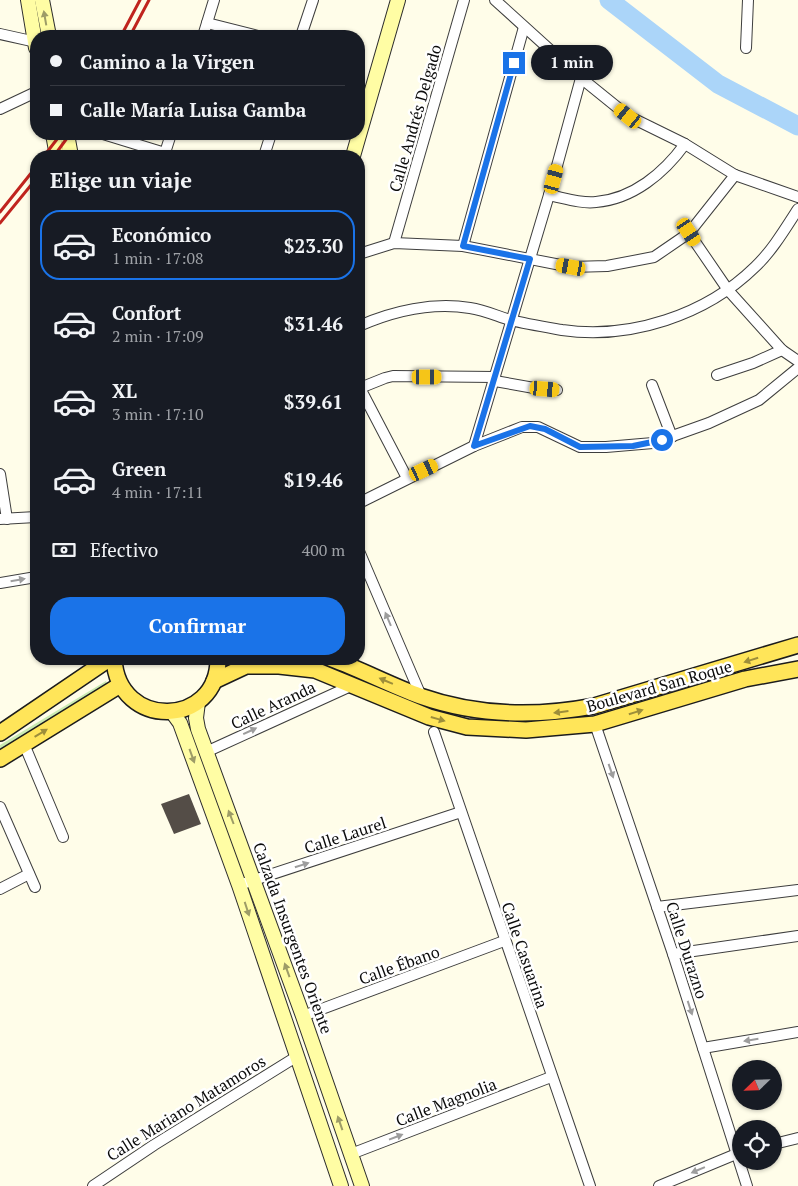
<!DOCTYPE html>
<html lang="es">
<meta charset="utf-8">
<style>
:root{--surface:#171b24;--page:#242831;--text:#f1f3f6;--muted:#9ea1a6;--line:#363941;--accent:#1a73e8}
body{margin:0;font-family:"PT Serif",serif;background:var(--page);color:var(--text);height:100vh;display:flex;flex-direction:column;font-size:19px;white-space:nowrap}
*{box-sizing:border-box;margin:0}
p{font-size:16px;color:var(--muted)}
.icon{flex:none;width:28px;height:28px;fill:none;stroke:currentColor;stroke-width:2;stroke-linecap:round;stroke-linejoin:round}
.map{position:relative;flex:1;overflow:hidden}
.panel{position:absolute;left:30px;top:150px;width:335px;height:515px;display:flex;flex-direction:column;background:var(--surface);border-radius:20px;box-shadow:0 1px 4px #0004}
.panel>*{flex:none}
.banner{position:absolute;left:30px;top:30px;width:335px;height:110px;border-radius:20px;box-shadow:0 1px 4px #0004;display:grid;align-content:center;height:110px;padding:0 20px;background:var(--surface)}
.needle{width:32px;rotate:247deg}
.tools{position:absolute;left:732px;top:1060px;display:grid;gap:10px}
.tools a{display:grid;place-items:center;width:50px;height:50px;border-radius:50%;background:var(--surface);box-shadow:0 1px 4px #0004;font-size:25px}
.end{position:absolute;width:22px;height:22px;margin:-11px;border:6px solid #1a73e8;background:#fff;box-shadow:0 0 0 2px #fff}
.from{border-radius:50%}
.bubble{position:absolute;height:35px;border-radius:18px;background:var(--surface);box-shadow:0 1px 4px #0004;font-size:16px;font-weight:800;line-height:35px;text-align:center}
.car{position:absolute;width:15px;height:30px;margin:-15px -8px;border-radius:6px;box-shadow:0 0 4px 1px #0007;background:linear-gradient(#f5c518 24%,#345 0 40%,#f5c518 0 76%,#345 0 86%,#f5c518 0)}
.banner b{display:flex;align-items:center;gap:18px;height:48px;font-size:19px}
.banner b+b{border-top:1px solid var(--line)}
.banner i{width:12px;height:12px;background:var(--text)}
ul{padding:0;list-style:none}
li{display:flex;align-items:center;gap:15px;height:70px;margin:0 10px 8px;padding:0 10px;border:2px solid transparent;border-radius:20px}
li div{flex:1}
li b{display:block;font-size:19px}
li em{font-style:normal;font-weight:800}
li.on{border-color:var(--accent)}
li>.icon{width:45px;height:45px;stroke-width:1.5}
h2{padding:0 20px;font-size:22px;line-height:60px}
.pay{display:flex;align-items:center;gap:12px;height:55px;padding:0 20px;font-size:19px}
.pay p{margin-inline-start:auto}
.action{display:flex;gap:10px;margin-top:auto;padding:10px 20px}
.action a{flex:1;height:58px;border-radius:20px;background:var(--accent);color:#fff;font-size:20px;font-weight:800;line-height:58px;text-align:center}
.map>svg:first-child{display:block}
.green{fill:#caeab2}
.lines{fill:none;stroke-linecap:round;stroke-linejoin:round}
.river{stroke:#abd5f9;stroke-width:19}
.building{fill:#544d47}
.street-casing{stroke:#3e3e3e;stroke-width:12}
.secondary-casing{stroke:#2d2d2d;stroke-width:16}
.primary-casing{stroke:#1c1c1c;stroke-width:18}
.street{stroke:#fff;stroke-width:10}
.secondary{stroke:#fffda4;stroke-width:14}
.primary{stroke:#ffe559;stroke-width:15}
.rail{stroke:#c0241e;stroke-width:3}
.oneway{fill:#9d9c67}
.oneway2{fill:#9d9d9d}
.oneway3{fill:#9d8e3a}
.route{stroke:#1a73e8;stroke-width:6}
.labels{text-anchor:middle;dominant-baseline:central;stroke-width:5;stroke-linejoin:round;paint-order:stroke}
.street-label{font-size:16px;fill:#0b0b0b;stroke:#fff}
</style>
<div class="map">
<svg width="798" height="1186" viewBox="0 0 798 1186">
<rect width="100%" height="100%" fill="#fffde9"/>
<polygon class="green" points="106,681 108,686 0,751 0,745"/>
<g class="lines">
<polyline class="river" points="609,0 718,84 798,126"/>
</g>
<polygon class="building" points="189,794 201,824 174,834 161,804"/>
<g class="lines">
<g class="street-casing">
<g id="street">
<polyline points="495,0 581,78 628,116 685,144 735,175 798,197"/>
<polyline points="207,23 258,36"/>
<polyline points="0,34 36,42"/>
<polyline points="203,36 214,0"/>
<polyline points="301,36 313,0"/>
<polyline points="746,48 748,0"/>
<polyline points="0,109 36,92"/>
<polyline points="103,134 165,153"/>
<polyline points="164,156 171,134"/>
<polyline points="264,156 271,134"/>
<path d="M 549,195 C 564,198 582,204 596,202 C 633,199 664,173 685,144"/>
<polyline points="689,233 728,290 782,350 798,361"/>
<polyline points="394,243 464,0"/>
<polyline points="463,246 524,27"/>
<polyline points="359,254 394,243 463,246 571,267 607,266 654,257 689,233 735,175"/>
<path d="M 359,326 C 393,311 433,302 470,308 C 484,310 497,316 510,320 C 527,324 545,327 562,330 C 630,340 706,315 755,267 C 772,251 785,229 798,209"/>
<polyline points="717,375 753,363 782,350"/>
<polyline points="495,381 534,388 557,390"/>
<polyline points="652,385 672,437"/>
<polyline points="474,446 549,195 581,78"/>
<polyline points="0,474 7,519"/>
<polyline points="407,478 360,388 385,378 393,376 495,377"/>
<polyline points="359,503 474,446 522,427 538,427 580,447 606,447 653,443 709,423 759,400 798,368"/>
<polyline points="0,519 36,517"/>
<polyline points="359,551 421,696"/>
<polyline points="0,583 36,577"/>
<polyline points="595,724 673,954 747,1186"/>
<polyline points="434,732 590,1186"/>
<polyline points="24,744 63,837"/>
<polyline points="206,752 353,685"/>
<polyline points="0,807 35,887"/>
<polyline points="239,885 461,812"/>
<polyline points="0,889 29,874"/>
<polyline points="657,907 798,890"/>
<polyline points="673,954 798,936"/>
<polyline points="303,1016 504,941"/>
<polyline points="703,1048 798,1032"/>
<polyline points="774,1144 798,1138"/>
<polyline points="351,1154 551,1077"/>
<polyline points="93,1186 154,1145 296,1057"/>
<polyline points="659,1186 741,1152"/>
</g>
</g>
<g class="secondary-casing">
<g id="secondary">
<polyline points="28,0 36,48"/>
<polyline points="42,0 49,36"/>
<polyline points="53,134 57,156"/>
<polyline points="67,134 71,156"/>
<polyline points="353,156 398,0"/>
<polyline points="198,702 196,718 198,729 303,1016 362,1186"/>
<polyline points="172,712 180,723 239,885 341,1186"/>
</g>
</g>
<g class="primary-casing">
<g id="primary">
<path d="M 114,659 C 118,730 218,728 218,659"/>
<path d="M 332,659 C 362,670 390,685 420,696 C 477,716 536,717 594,706 L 798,645"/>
<polyline points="214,681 246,666 279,666 315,670 429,717 467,727 526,730 595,724 745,679 798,669"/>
<polyline points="0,733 109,659"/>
<polyline points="0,759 120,685"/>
</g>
</g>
<use href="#street" class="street"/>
<use href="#secondary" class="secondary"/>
<use href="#primary" class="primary"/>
<g class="rail">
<polyline points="121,36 140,0"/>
<polyline points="130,36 149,0"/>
<polyline points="44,156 61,134"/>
<polyline points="54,156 70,134"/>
<polyline points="0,212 36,167"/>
<polyline points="0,223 36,179"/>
</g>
</g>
<defs><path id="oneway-solid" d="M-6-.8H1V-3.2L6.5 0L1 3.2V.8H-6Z" transform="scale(1.25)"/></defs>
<g class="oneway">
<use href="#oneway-solid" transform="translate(45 18) rotate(-100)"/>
<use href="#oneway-solid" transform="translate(192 756) rotate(70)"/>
<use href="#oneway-solid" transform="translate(231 817) rotate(-111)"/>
<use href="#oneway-solid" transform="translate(247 909) rotate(72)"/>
<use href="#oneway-solid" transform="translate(287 970) rotate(-110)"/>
<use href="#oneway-solid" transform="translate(340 1123) rotate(-109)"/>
</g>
<g class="oneway2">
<use href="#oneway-solid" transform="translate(18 580) rotate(-10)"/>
<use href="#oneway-solid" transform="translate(388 619) rotate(-113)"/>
<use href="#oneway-solid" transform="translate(250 731) rotate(-25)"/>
<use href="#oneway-solid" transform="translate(611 771) rotate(71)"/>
<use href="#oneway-solid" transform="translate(302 865) rotate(-18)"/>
<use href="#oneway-solid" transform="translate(690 1008) rotate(72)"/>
<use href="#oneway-solid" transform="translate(751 1040) rotate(171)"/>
<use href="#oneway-solid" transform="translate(396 1137) rotate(-21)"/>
<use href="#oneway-solid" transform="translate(698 1170) rotate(157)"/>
</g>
<g class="oneway3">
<use href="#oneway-solid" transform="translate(751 660) rotate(163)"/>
<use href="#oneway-solid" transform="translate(386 681) rotate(-157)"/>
<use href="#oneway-solid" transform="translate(561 712) rotate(173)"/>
<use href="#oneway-solid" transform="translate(636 712) rotate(-17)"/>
<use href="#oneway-solid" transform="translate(438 719) rotate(16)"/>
<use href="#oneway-solid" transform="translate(41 733) rotate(-31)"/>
</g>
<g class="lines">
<polyline class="route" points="514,63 463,246 530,259 474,446 530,426 545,429 580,447 633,446 662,440"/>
</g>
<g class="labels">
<g class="street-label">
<text transform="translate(415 118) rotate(-74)">Calle Andrés Delgado</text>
<text transform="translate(659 686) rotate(-16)">Boulevard San Roque</text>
<text transform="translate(273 705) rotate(-25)">Calle Aranda</text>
<text transform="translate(345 835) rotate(-18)">Calle Laurel</text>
<text transform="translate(293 938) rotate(70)">Calzada Insurgentes Oriente</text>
<text transform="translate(687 950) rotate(72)">Calle Durazno</text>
<text transform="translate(525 955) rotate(71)">Calle Casuarina</text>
<text transform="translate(399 965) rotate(-20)">Calle Ébano</text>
<text transform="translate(446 1102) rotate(-21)">Calle Magnolia</text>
<text transform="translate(186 1108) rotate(-32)">Calle Mariano Matamoros</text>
</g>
</g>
</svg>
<div class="tools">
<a><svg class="needle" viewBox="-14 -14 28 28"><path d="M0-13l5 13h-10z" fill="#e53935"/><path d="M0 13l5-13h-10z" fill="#9ea1a6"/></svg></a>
<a><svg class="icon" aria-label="locate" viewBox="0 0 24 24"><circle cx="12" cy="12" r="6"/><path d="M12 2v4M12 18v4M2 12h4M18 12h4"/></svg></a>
</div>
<i class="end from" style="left:662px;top:440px"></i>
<i class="end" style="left:514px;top:63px"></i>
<div class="bubble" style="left:531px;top:45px;width:82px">1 min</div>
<i class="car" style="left:628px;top:116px;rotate:309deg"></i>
<i class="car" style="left:554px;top:179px;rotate:15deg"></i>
<i class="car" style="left:689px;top:232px;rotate:146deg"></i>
<i class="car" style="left:571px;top:267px;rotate:280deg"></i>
<i class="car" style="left:427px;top:377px;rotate:90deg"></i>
<i class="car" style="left:545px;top:389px;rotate:95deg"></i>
<i class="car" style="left:424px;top:470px;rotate:65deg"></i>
<div class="banner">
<b><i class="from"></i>Camino a la Virgen</b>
<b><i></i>Calle María Luisa Gamba</b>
</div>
<section class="panel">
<h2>Elige un viaje</h2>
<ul>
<li class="on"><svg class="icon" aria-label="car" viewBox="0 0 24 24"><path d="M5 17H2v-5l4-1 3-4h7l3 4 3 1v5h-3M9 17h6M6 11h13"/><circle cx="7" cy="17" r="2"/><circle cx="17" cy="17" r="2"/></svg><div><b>Económico</b><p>1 min · 17:08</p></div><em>$23.30</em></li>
<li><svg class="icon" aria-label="car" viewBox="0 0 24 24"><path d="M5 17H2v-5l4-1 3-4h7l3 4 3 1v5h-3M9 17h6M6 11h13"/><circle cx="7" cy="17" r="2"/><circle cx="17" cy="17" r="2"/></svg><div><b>Confort</b><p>2 min · 17:09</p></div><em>$31.46</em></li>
<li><svg class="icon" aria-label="car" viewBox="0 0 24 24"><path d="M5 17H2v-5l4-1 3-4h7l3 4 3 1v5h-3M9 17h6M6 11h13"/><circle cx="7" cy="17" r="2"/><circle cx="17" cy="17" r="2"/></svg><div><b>XL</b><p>3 min · 17:10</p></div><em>$39.61</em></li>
<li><svg class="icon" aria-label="car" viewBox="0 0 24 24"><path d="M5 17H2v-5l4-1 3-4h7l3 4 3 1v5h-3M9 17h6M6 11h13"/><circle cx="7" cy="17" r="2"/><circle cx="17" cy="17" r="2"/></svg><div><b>Green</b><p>4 min · 17:11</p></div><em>$19.46</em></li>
</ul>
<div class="pay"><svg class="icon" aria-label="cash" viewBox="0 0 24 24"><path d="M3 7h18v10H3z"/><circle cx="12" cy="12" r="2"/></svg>Efectivo<p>400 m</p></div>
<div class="action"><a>Confirmar</a></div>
</section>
</div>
